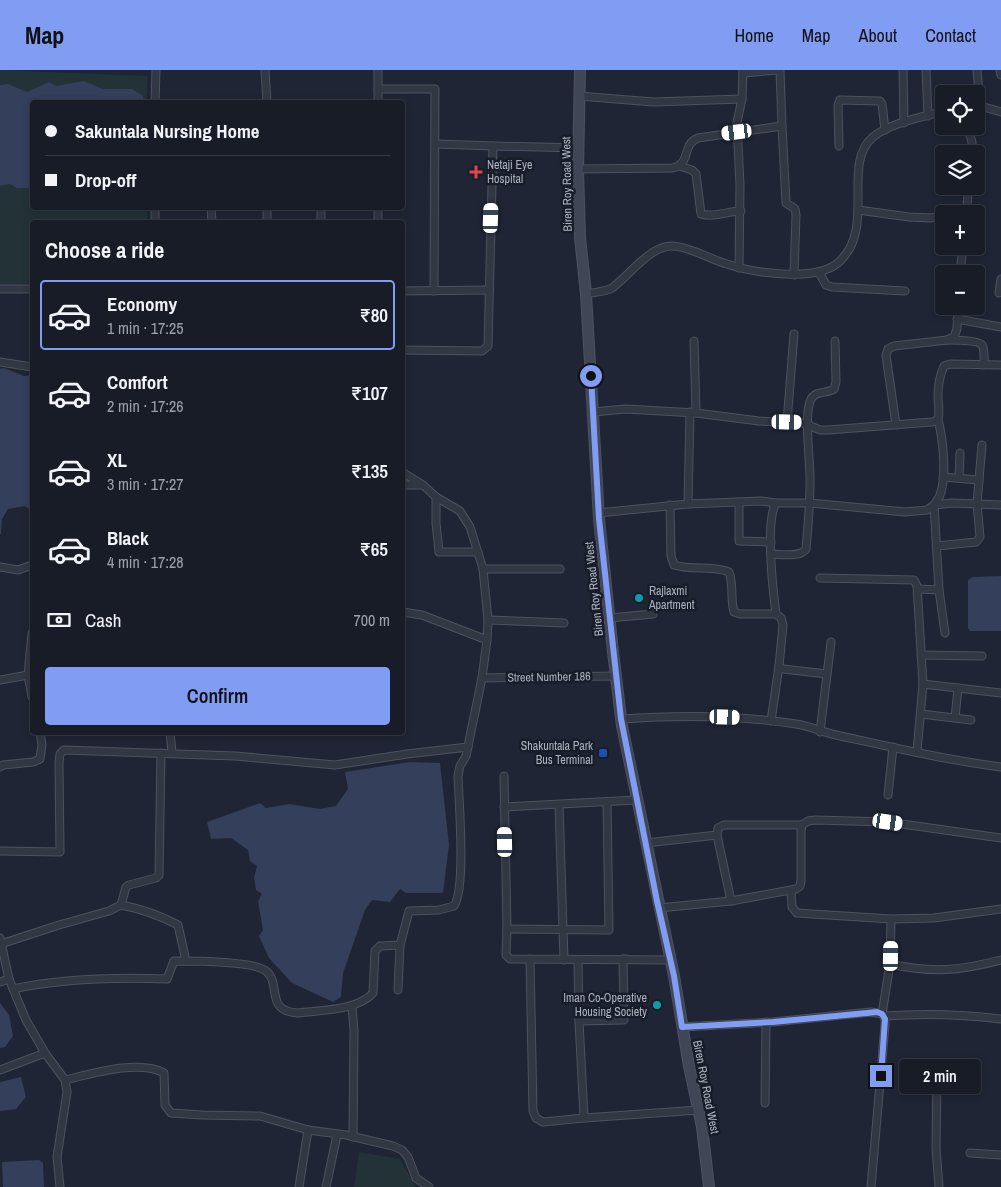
<!DOCTYPE html>
<meta charset="utf-8">
<style>
:root{--surface:#171c27;--page:#242933;--text:#f1f3f6;--muted:#9ea1a7;--line:#363a44;--accent:#809df3}
body{margin:0;font-family:"Archivo Narrow",sans-serif;background:var(--page);color:var(--text);height:100vh;display:flex;flex-direction:column;font-size:19px;white-space:nowrap}
*{box-sizing:border-box;margin:0}
p{font-size:16px;color:var(--muted)}
.icon{flex:none;width:28px;height:28px;fill:none;stroke:currentColor;stroke-width:2;stroke-linecap:round;stroke-linejoin:round}
.map{position:relative;flex:1;overflow:hidden}
.drawer{position:absolute;left:30px;top:150px;width:375px;height:515px;display:flex;flex-direction:column;background:var(--surface);border-radius:5px;box-shadow:0 2px 8px #0003,0 0 0 1px var(--line)}
.drawer>*{flex:none}
.banner{position:absolute;left:30px;top:30px;width:375px;height:110px;border-radius:5px;box-shadow:0 2px 8px #0003,0 0 0 1px var(--line);display:grid;align-content:center;height:110px;padding:0 15px;background:var(--surface)}
.tools{position:absolute;left:935px;top:15px;display:grid;gap:10px}
.tools a{display:grid;place-items:center;width:50px;height:50px;border-radius:5px;background:var(--surface);box-shadow:0 2px 8px #0003,0 0 0 1px var(--line);font-size:25px}
.end{position:absolute;width:22px;height:22px;margin:-11px;border:6px solid #809df3;background:#111;box-shadow:0 0 0 2px #111}
.from{border-radius:50%}
.bubble{position:absolute;height:35px;border-radius:5px;background:var(--surface);box-shadow:0 2px 8px #0003,0 0 0 1px var(--line);font-size:16px;font-weight:600;line-height:35px;text-align:center}
.car{position:absolute;width:15px;height:30px;margin:-15px -8px;border-radius:6px;box-shadow:0 0 4px 1px #0007;background:linear-gradient(#fff 24%,#345 0 40%,#fff 0 76%,#345 0 86%,#fff 0)}
.banner b{display:flex;align-items:center;gap:18px;height:48px;font-size:19px}
.banner b+b{border-top:1px solid var(--line)}
.banner i{width:12px;height:12px;background:var(--text)}
ul{padding:0;list-style:none}
li{display:flex;align-items:center;gap:15px;height:70px;margin:0 10px 8px;padding:0 5px;border:2px solid transparent;border-radius:5px}
li div{flex:1}
li b{display:block;font-size:19px}
li em{font-style:normal;font-weight:600}
li.current{border-color:var(--accent)}
li>.icon{width:45px;height:45px;stroke-width:1.5}
h2{padding:0 15px;font-size:22px;line-height:60px}
.pay{display:flex;align-items:center;gap:12px;height:55px;padding:0 15px;font-size:19px}
.pay p{margin-inline-start:auto}
.button{display:flex;gap:10px;margin-top:auto;padding:10px 15px}
.button a{flex:1;height:58px;border-radius:5px;background:var(--accent);color:#111;font-size:20px;font-weight:600;line-height:58px;text-align:center}
header{display:flex;align-items:center;gap:30px;box-sizing:border-box;height:70px;padding:0 25px;background:var(--accent);color:#111}
header strong{font-size:24px}
nav{display:flex;gap:28px;margin-inline-start:auto;font-size:18px}
.map>svg:first-child{display:block}
.green{fill:#223236}
.water{fill:#333f5b}
.lines{fill:none;stroke-linecap:round;stroke-linejoin:round}
.street-casing{stroke:#4d5260;stroke-width:9}
.secondary-casing{stroke:#4d5260;stroke-width:12}
.street{stroke:#323744;stroke-width:7}
.secondary{stroke:#414657;stroke-width:10}
.route{stroke:#809df3;stroke-width:6}
.health-dot{fill:#e0444e;stroke:#181d29;stroke-width:2}
.culture-dot{fill:#0f9aa8;stroke:#181d29;stroke-width:2}
.transit-dot{fill:#1a4fb4;stroke:#181d29;stroke-width:2}
.labels{text-anchor:middle;dominant-baseline:central;stroke-width:5;stroke-linejoin:round;paint-order:stroke}
.poi-label{font-size:12px;fill:#acb2c2;stroke:#181d29;text-anchor:start}
.street-label{font-size:12px;fill:#acb2c2;stroke:#181d29}
</style>
<header>
<strong>Map</strong>
<nav><a>Home</a><a>Map</a><a>About</a><a>Contact</a></nav>
</header>
<div class="map">
<svg width="1001" height="1117" viewBox="0 0 1001 1117">
<rect width="100%" height="100%" fill="#1f2534"/>
<g class="green">
<polygon points="0,0 147,6 147,32 32,32 32,138 147,138 147,152 32,152 32,214 0,214"/>
<polygon points="359,1082 400,1089 416,1117 354,1117"/>
</g>
<g class="water">
<polygon points="84,11 103,19 132,19 143,26 144,32 32,32 32,118 17,118 10,114 0,116 0,15 8,14 27,22 49,12 56,16"/>
<polygon points="4,298 24,306 32,305 32,441 25,436 8,439 2,449 1,464 0,464 0,299"/>
<polygon points="1001,506 1001,561 970,561 968,558 968,510 973,507"/>
<polygon points="410,692 440,693 449,775 443,823 406,823 400,819 390,832 372,830 365,840 343,903 341,927 333,932 292,913 269,888 259,866 263,860 258,831 262,824 256,820 254,808 257,796 250,791 248,780 231,768 211,769 207,752 260,733 266,738 289,734 320,739 336,736 348,719 345,702"/>
<polygon points="0,933 9,945 13,966 5,977 0,978"/>
<polygon points="21,1007 26,1027 16,1039 0,1041 0,1012"/>
<polygon points="39,1090 43,1093 44,1117 3,1117 2,1092"/>
</g>
<g class="lines">
<g class="street-casing">
<g id="street">
<polyline points="265,0 267,32"/>
<polyline points="903,0 904,53"/>
<polyline points="926,0 928,46"/>
<polyline points="977,0 980,35"/>
<polyline points="1000,0 1001,5"/>
<polyline points="743,3 777,0"/>
<polyline points="378,19 435,19 434,221"/>
<polyline points="579,26 653,32 742,29"/>
<polyline points="155,32 156,0"/>
<polyline points="378,32 378,0"/>
<polyline points="977,35 1001,42"/>
<polyline points="782,56 786,133 795,139 796,145 794,205"/>
<polyline points="967,56 972,72 972,84"/>
<polyline points="436,74 493,76"/>
<polyline points="839,76 838,35 840,30 880,31 882,34 885,60"/>
<path d="M 679,96 L 692,100 L 696,104 L 701,144 C 712,148 729,141 741,141"/>
<path d="M 578,99 L 673,98 C 692,93 681,75 698,68 L 782,56 L 780,0"/>
<polyline points="155,138 155,152"/>
<polyline points="211,138 212,152"/>
<polyline points="378,138 378,152"/>
<polyline points="858,140 909,147 930,148 944,146"/>
<polyline points="966,144 969,116"/>
<polyline points="267,152 267,138"/>
<polyline points="321,152 321,138"/>
<polyline points="739,198 740,115 737,52 742,29 743,0"/>
<polyline points="819,202 826,215 832,217 905,221"/>
<polyline points="960,204 963,176"/>
<polyline points="0,219 32,219"/>
<polyline points="402,221 489,220"/>
<polyline points="999,223 1001,209"/>
<path d="M 586,224 C 594,222 606,222 612,218 C 629,206 650,175 673,176 C 691,177 709,189 727,194 C 754,203 818,213 840,191 C 876,157 841,94 873,67 C 890,53 923,47 944,41"/>
<polyline points="957,249 1001,257"/>
<path d="M 947,270 C 954,270 978,270 982,275 C 985,280 984,290 984,295"/>
<polyline points="694,271 696,343"/>
<polyline points="402,280 482,281 488,276 493,76 579,78"/>
<polyline points="0,292 32,297"/>
<path d="M 594,342 L 625,339 L 696,343 L 759,351 L 803,353 L 820,360 L 828,360 L 932,352 L 938,350 C 940,341 938,334 938,325 C 938,316 940,305 944,296 L 950,294 L 1001,295"/>
<path d="M 938,350 C 943,368 947,407 940,425 C 939,428 936,432 934,435 L 939,520 L 945,563"/>
<polyline points="787,352 794,264"/>
<polyline points="896,355 886,285 888,279 894,276 947,270 954,267 957,259 958,236"/>
<polyline points="943,407 979,410"/>
<polyline points="959,408 960,383"/>
<polyline points="402,415 422,415"/>
<polyline points="436,427 436,453 439,482 478,482"/>
<polyline points="739,432 739,471 771,472"/>
<polyline points="688,434 690,342"/>
<path d="M 670,435 L 671,486 L 674,495 C 692,501 712,495 729,502 C 734,515 730,528 734,542 L 740,544 L 776,544 L 781,548 L 783,555 L 779,596 L 783,599 L 827,604"/>
<polyline points="598,443 688,434 761,431 776,433"/>
<polyline points="937,476 976,472 980,467 977,433 982,375"/>
<path d="M 771,484 C 781,484 800,488 806,479 C 808,457 810,435 810,414 C 811,394 803,345 811,329 C 816,320 827,324 834,319 L 836,312 L 835,271"/>
<polyline points="0,497 18,500 32,495"/>
<polyline points="483,499 560,499"/>
<polyline points="820,508 914,510 917,516 923,614 917,681"/>
<polyline points="918,519 939,520"/>
<polyline points="402,542 422,545 487,570"/>
<path d="M 776,544 C 773,521 765,451 776,433 L 810,433 L 905,442 L 927,440 L 934,435 L 952,433 L 1001,435"/>
<polyline points="609,548 653,544"/>
<polyline points="488,550 564,553"/>
<polyline points="32,563 28,605 32,627"/>
<polyline points="921,585 982,586"/>
<polyline points="482,608 616,606"/>
<polyline points="0,610 28,605"/>
<polyline points="923,614 1001,623"/>
<polyline points="921,644 971,650"/>
<polyline points="955,648 958,618"/>
<path d="M 621,649 C 679,645 738,645 796,654 C 809,656 823,662 836,665 C 891,677 946,690 1001,697"/>
<polyline points="771,651 779,596"/>
<polyline points="170,662 172,683"/>
<polyline points="820,662 831,572"/>
<polyline points="0,697 3,695 33,692 40,689 42,675 40,662"/>
<polyline points="504,706 507,859 506,885 510,889 670,890"/>
<polyline points="888,725 893,677"/>
<polyline points="559,735 564,890"/>
<polyline points="504,737 637,730"/>
<polyline points="646,773 717,765"/>
<polyline points="0,781 60,782 59,693 60,684 64,680 235,686 335,695 407,684 468,677"/>
<polyline points="791,821 792,837 797,843 891,849"/>
<polyline points="731,831 717,765 718,758 724,755 802,755"/>
<path d="M 121,835 C 142,839 159,845 178,855 L 186,891"/>
<polyline points="659,838 731,831 796,819 800,816 801,811 801,761 802,755 808,751 815,750 888,752 1001,768"/>
<path d="M 1001,839 L 934,848 L 891,849 L 890,894 C 932,903 959,901 1001,890"/>
<polyline points="507,859 609,860 607,732"/>
<polyline points="0,868 9,909 26,950 45,983 65,1010 67,1022 57,1087 60,1117"/>
<polyline points="1,874 59,855 109,841 121,835 126,817 129,815 156,808 159,805 161,683"/>
<polyline points="530,889 533,1041 536,1048 543,1052 584,1048"/>
<polyline points="578,890 579,951 584,1048 699,1040"/>
<polyline points="0,912 9,909"/>
<path d="M 13,919 C 64,908 116,907 167,909 L 174,891 C 192,891 254,891 266,901 C 282,914 264,941 298,943 C 321,940 357,941 373,923 L 375,881 L 380,876 L 400,875 L 409,841 L 439,840 L 454,836 C 466,819 459,732 458,706 L 460,696 L 466,686 L 482,608 L 487,570 L 488,550 L 483,499 L 470,457 L 460,441 L 436,427 L 423,415 L 402,402"/>
<polyline points="398,920 400,875"/>
<polyline points="352,936 354,961 353,1067"/>
<polyline points="882,944 890,894"/>
<path d="M 884,946 C 924,943 961,944 1001,949"/>
<polyline points="579,951 624,950 623,889 626,889"/>
<polyline points="682,957 773,952 871,942 882,944 885,949 885,955 871,1117"/>
<polyline points="0,1000 45,983"/>
<polyline points="937,1001 936,1078 939,1117"/>
<path d="M 65,1010 C 91,1004 139,989 164,1003 L 165,1035 L 171,1043 L 202,1045 L 260,1046 L 308,1060 L 346,1065 L 393,1076 L 402,1080 L 408,1087 L 416,1108 L 429,1117"/>
<polyline points="765,1033 766,952"/>
<polyline points="970,1083 1001,1085"/>
<polyline points="299,1117 308,1060"/>
<polyline points="326,1117 337,1065"/>
</g>
</g>
<g class="secondary-casing">
<polyline id="secondary" points="580,0 578,99 580,167 586,224 599,449 613,582 622,656 674,906 689,996 702,1057 709,1117"/>
</g>
<use href="#street" class="street"/>
<use href="#secondary" class="secondary"/>
</g>
<g class="lines">
<polyline class="route" points="591,306 599,449 621,649 657,831 674,906 682,957 773,952 877,942 882,944 885,949 881,1006"/>
</g>
<path class="health-dot" d="M473.5 94.5h5v5h5v5h-5v5h-5v-5h-5v-5h5z"/>
<g class="culture-dot">
<circle cx="639" cy="528" r="5"/>
<circle cx="657" cy="935" r="5"/>
</g>
<rect class="transit-dot" x="598" y="678" width="10" height="10" rx="2.5"/>
<g class="labels">
<g class="poi-label">
<text x="487" y="95">Netaji Eye<tspan x="487" dy="14">Hospital</tspan></text>
<text x="649" y="521">Rajlaxmi<tspan x="649" dy="14">Apartment</tspan></text>
<text x="593" y="676" text-anchor="end">Shakuntala Park<tspan x="593" dy="14">Bus Terminal</tspan></text>
<text x="647" y="928" text-anchor="end">Iman Co-Operative<tspan x="647" dy="14">Housing Society</tspan></text>
</g>
<g class="street-label">
<text transform="translate(567 114) rotate(-91)">Biren Roy Road West</text>
<text transform="translate(594 519) rotate(-96)">Biren Roy Road West</text>
<text transform="translate(549 607) rotate(-1)">Street Number 186</text>
<text transform="translate(706 1017) rotate(79)">Biren Roy Road West</text>
</g>
</g>
</svg>
<div class="tools">
<a><svg class="icon" aria-label="locate" viewBox="0 0 24 24"><circle cx="12" cy="12" r="6"/><path d="M12 2v4M12 18v4M2 12h4M18 12h4"/></svg></a>
<a><svg class="icon" aria-label="layers" viewBox="0 0 24 24"><path d="M12 4l9 5-9 5-9-5zM3 14l9 5 9-5"/></svg></a>
<a>+</a>
<a>−</a>
</div>
<i class="end from" style="left:591px;top:306px"></i>
<i class="end" style="left:881px;top:1006px"></i>
<div class="bubble" style="left:899px;top:989px;width:82px">2 min</div>
<i class="car" style="left:737px;top:62px;rotate:263deg"></i>
<i class="car" style="left:491px;top:148px;rotate:2deg"></i>
<i class="car" style="left:787px;top:352px;rotate:91deg"></i>
<i class="car" style="left:725px;top:647px;rotate:92deg"></i>
<i class="car" style="left:888px;top:752px;rotate:98deg"></i>
<i class="car" style="left:505px;top:772px;rotate:359deg"></i>
<i class="car" style="left:891px;top:886px;rotate:1deg"></i>
<div class="banner">
<b><i class="from"></i>Sakuntala Nursing Home</b>
<b><i></i>Drop-off</b>
</div>
<section class="drawer">
<h2>Choose a ride</h2>
<ul>
<li class="current"><svg class="icon" aria-label="car" viewBox="0 0 24 24"><path d="M5 17H2v-5l4-1 3-4h7l3 4 3 1v5h-3M9 17h6M6 11h13"/><circle cx="7" cy="17" r="2"/><circle cx="17" cy="17" r="2"/></svg><div><b>Economy</b><p>1 min · 17:25</p></div><em>₹80</em></li>
<li><svg class="icon" aria-label="car" viewBox="0 0 24 24"><path d="M5 17H2v-5l4-1 3-4h7l3 4 3 1v5h-3M9 17h6M6 11h13"/><circle cx="7" cy="17" r="2"/><circle cx="17" cy="17" r="2"/></svg><div><b>Comfort</b><p>2 min · 17:26</p></div><em>₹107</em></li>
<li><svg class="icon" aria-label="car" viewBox="0 0 24 24"><path d="M5 17H2v-5l4-1 3-4h7l3 4 3 1v5h-3M9 17h6M6 11h13"/><circle cx="7" cy="17" r="2"/><circle cx="17" cy="17" r="2"/></svg><div><b>XL</b><p>3 min · 17:27</p></div><em>₹135</em></li>
<li><svg class="icon" aria-label="car" viewBox="0 0 24 24"><path d="M5 17H2v-5l4-1 3-4h7l3 4 3 1v5h-3M9 17h6M6 11h13"/><circle cx="7" cy="17" r="2"/><circle cx="17" cy="17" r="2"/></svg><div><b>Black</b><p>4 min · 17:28</p></div><em>₹65</em></li>
</ul>
<div class="pay"><svg class="icon" aria-label="cash" viewBox="0 0 24 24"><path d="M3 7h18v10H3z"/><circle cx="12" cy="12" r="2"/></svg>Cash<p>700 m</p></div>
<div class="button"><a>Confirm</a></div>
</section>
</div>
